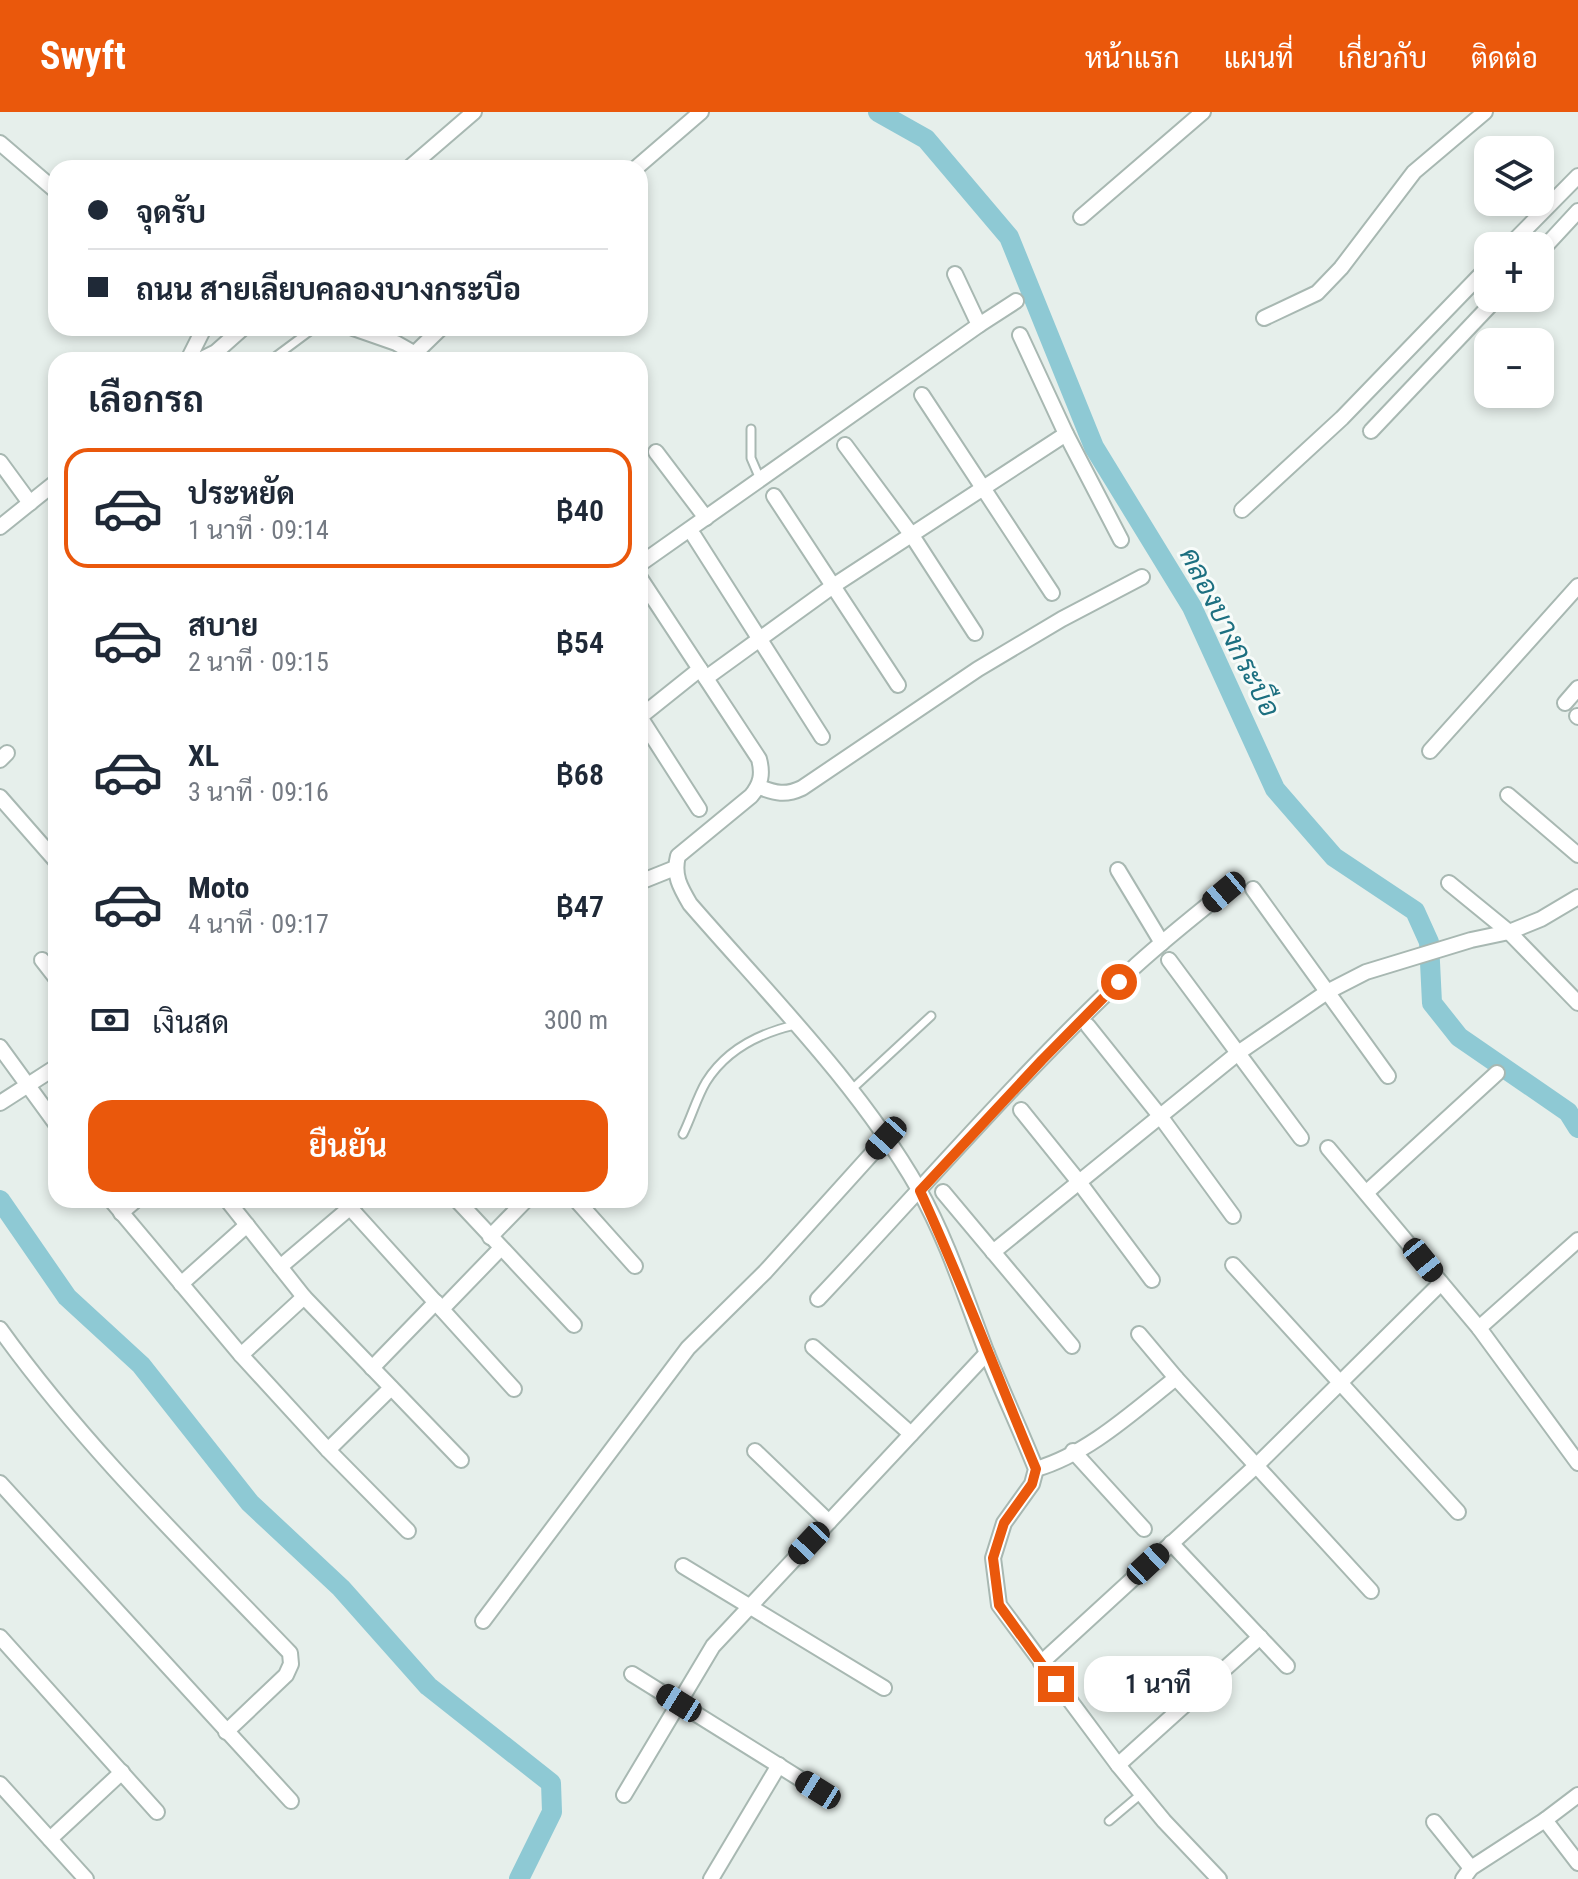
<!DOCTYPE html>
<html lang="th">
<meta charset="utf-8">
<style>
:root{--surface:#fff;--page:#f2f2f3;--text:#1f2937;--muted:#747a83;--line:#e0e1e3;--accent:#ea580c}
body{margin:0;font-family:"Roboto Condensed",Sarabun,sans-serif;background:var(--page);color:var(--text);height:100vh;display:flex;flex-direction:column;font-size:30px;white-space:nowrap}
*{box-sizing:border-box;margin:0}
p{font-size:26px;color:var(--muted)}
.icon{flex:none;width:44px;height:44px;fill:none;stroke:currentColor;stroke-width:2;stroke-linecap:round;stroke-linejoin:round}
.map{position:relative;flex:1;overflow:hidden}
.side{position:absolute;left:48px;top:240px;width:600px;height:856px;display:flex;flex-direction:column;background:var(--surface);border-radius:24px;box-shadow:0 4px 12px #0003}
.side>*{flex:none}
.top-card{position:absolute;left:48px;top:48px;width:600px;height:176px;border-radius:24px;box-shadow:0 4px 12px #0003;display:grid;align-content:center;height:176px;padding:0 40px;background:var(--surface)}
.controls{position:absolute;left:1474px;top:24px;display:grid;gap:16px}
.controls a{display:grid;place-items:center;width:80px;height:80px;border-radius:16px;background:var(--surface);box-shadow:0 4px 12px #0003;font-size:40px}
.end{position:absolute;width:36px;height:36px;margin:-18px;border:10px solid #ea580c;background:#fff;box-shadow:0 0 0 4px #fff}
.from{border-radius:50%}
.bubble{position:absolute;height:56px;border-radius:24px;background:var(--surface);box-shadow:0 4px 12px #0003;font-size:26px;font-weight:600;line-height:56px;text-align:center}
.car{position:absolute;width:24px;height:48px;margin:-24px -12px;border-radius:10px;box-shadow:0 0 6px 2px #0007;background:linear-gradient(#222 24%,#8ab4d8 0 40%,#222 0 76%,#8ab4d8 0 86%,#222 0)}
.top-card b{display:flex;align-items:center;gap:28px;height:76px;font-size:30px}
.top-card b+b{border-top:2px solid var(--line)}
.top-card i{width:20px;height:20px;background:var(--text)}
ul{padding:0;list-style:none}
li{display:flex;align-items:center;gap:24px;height:120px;margin:0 16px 12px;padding:0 24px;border:4px solid transparent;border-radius:24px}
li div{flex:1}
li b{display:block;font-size:30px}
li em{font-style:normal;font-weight:600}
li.on{border-color:var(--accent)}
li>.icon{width:72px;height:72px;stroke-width:1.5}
h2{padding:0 40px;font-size:36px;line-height:96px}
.pay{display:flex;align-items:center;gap:20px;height:88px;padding:0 40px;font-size:30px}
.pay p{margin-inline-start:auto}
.primary-button{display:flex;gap:16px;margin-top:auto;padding:16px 40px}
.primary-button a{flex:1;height:92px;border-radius:24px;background:var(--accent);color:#fff;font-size:32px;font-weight:600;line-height:92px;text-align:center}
header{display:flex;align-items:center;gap:48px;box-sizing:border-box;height:112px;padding:0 40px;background:var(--accent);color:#fff}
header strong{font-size:38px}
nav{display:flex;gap:44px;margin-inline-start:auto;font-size:28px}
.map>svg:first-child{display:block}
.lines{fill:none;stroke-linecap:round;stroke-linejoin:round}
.canal{stroke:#8ec9d4;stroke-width:20}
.service-casing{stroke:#a8b8b2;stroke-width:11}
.minor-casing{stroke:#a8b8b2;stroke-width:18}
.service{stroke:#fff;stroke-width:7}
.minor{stroke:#fff;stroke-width:14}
.route{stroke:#ea580c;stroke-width:10}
.labels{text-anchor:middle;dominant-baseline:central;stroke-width:6;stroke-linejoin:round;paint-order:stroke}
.water-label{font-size:28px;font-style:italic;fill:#1c6f80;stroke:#f7fbf9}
</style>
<header>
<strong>Swyft</strong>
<nav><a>หน้าแรก</a><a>แผนที่</a><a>เกี่ยวกับ</a><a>ติดต่อ</a></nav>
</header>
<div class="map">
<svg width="1578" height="1767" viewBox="0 0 1578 1767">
<rect width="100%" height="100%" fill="#e6efeb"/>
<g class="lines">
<g class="canal">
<polyline points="878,0 926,27 1009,125 1094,335 1192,495 1275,677 1334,745 1415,799 1429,830 1432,891 1459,925 1568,1000 1578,1016"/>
<polyline points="0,1088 67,1185 141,1253 250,1391 341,1476 428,1574 551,1671 552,1700 519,1767"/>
</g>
<g class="service-casing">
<g id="service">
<polyline points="271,248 314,216"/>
<polyline points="751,317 751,346 760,367"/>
<polyline points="851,978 931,904"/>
<path d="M 683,1022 C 691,1006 697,985 706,970 C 726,938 760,921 795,913"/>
<polyline points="1109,1709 1141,1682"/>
</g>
</g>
<g class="minor-casing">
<g id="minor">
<polyline points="0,31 56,79"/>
<polyline points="409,56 474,0"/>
<polyline points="636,56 701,0"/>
<polyline points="1081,105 1203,0"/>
<polyline points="1509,134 1578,64"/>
<polyline points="1540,140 1578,99"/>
<polyline points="1264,206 1317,181 1341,156 1414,60 1485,0"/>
<polyline points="979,213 1016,189"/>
<polyline points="353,216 396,231 426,248"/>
<polyline points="1020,223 1066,322 1121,428"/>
<polyline points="188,248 204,216"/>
<polyline points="200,248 216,240 243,216"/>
<polyline points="408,248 441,216"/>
<polyline points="922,283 1052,481"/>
<polyline points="1371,319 1497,186"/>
<polyline points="845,333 911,422 975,521"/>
<polyline points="656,340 706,406"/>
<polyline points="0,350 30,391"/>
<polyline points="774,384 898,573"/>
<polyline points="1242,398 1342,306 1488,155"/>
<polyline points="0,415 56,370"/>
<polyline points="694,424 822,625"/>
<polyline points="640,452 979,213 955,162"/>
<path d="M 640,466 L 759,647 C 763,662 761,672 751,684 L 678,744 C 673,763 680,775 690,792 C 768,882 859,973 918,1076 C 947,1127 965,1184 986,1239 C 1002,1279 1020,1317 1036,1357 L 1032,1372 L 1004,1411 L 993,1446 L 999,1493 L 1118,1653 L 1164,1709 L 1219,1767"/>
<polyline points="706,566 833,474 1066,322"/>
<polyline points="1565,591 1578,576"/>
<polyline points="1577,604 1578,605"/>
<polyline points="640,605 699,697"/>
<polyline points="640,605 700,557"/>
<polyline points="1430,639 1578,474"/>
<polyline points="0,648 7,641"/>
<path d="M 759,675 C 776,681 785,684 802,676 L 978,557 L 1062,507 L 1142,465"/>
<polyline points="1508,683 1578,743"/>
<polyline points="0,685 56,749"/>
<polyline points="1118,758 1162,831"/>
<polyline points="640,770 675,756"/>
<polyline points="1449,771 1509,820 1578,891"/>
<polyline points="1253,777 1388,964"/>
<polyline points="42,848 56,866"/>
<polyline points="1169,848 1301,1026"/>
<polyline points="1088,914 1160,1004 1233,1104"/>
<polyline points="0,935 56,1012"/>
<polyline points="0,991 56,955"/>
<polyline points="1021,998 1079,1070 1152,1168"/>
<polyline points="1328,1036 1479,1216 1578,1351"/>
<polyline points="943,1080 1072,1234"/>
<polyline points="1367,1080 1497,961"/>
<polyline points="111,1088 241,1243 328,1338 408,1419"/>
<polyline points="227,1088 304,1185 461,1348"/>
<polyline points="343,1088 514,1277"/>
<polyline points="457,1088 574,1213"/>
<polyline points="576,1088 635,1154"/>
<polyline points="121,1101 136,1088"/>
<polyline points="490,1125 526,1088"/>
<polyline points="993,1140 1238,941 1327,880 1366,860 1471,828 1509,820 1541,807 1578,785"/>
<polyline points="1233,1153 1458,1400"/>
<polyline points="280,1155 359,1088"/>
<polyline points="181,1172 247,1113"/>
<path d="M 818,1187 C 922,1077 1020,962 1130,859 C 1160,831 1192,806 1224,780"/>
<polyline points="442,1197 501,1136"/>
<polyline points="1479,1216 1578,1128"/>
<path d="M 0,1217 C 84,1334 190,1437 290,1541 L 291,1552 L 286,1563 L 226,1620"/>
<polyline points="1139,1222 1176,1266 1371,1479"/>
<polyline points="813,1235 911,1322"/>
<polyline points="241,1243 304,1185"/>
<polyline points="372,1256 436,1190"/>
<polyline points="328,1338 391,1276"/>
<polyline points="755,1339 829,1410"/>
<polyline points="1073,1339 1144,1417"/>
<path d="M 1036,1357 C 1088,1342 1134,1299 1176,1266"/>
<polyline points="0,1371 291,1689"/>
<polyline points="1171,1431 1287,1554"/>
<polyline points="683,1454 884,1576"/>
<polyline points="483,1509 688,1236 765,1160 886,1026"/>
<polyline points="0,1525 157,1700"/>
<polyline points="1041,1551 1257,1353 1441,1171"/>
<polyline points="632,1562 818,1678"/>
<polyline points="1118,1653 1260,1525"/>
<polyline points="0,1672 86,1767"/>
<polyline points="624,1683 713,1534 987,1241"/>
<polyline points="1545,1708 1578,1751"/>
<polyline points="1434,1710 1471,1756"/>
<polyline points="50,1727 122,1660"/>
<polyline points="711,1767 779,1653"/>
<polyline points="1463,1767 1471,1756 1545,1708 1578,1683"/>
</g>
</g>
<use href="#service" class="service"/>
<use href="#minor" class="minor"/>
</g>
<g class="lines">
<path class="route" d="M 1056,1572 L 999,1493 L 993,1446 L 1004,1411 L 1032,1372 L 1036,1357 C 997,1264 962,1170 920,1079 L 1042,948 L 1119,870"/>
</g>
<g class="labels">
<g class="water-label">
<text transform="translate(1230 520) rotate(63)">คลองบางกระบือ</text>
</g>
</g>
</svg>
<div class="controls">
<a><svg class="icon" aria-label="layers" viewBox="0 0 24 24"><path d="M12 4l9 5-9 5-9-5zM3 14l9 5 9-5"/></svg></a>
<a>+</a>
<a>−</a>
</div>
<i class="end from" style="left:1119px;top:870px"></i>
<i class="end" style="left:1056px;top:1572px"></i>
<div class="bubble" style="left:1084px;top:1544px;width:148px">1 นาที</div>
<i class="car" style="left:1224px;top:780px;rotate:230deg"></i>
<i class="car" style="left:886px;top:1026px;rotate:222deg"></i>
<i class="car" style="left:1423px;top:1148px;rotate:141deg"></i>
<i class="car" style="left:809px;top:1431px;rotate:223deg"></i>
<i class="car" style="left:1148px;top:1452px;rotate:47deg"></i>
<i class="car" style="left:679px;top:1591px;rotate:302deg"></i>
<i class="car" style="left:818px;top:1678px;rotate:302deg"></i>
<div class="top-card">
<b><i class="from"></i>จุดรับ</b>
<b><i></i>ถนน สายเลียบคลองบางกระบือ</b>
</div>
<section class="side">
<h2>เลือกรถ</h2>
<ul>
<li class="on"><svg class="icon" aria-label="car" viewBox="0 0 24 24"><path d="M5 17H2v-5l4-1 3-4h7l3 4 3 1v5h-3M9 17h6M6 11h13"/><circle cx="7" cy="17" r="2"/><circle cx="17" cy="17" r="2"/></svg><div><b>ประหยัด</b><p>1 นาที · 09:14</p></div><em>฿40</em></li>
<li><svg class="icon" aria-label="car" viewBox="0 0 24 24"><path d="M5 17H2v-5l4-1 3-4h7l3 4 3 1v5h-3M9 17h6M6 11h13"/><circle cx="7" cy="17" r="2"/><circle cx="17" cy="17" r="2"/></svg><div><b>สบาย</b><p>2 นาที · 09:15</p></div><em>฿54</em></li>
<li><svg class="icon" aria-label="car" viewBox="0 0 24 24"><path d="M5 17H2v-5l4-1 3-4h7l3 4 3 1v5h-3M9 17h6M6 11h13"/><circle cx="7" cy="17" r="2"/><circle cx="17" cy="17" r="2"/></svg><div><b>XL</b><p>3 นาที · 09:16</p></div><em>฿68</em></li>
<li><svg class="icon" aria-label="car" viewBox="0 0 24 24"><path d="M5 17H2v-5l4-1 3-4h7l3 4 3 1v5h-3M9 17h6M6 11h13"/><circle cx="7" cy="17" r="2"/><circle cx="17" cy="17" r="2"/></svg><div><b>Moto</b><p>4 นาที · 09:17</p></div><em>฿47</em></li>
</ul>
<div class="pay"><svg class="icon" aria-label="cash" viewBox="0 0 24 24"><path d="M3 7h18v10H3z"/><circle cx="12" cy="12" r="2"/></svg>เงินสด<p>300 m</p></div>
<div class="primary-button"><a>ยืนยัน</a></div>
</section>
</div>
